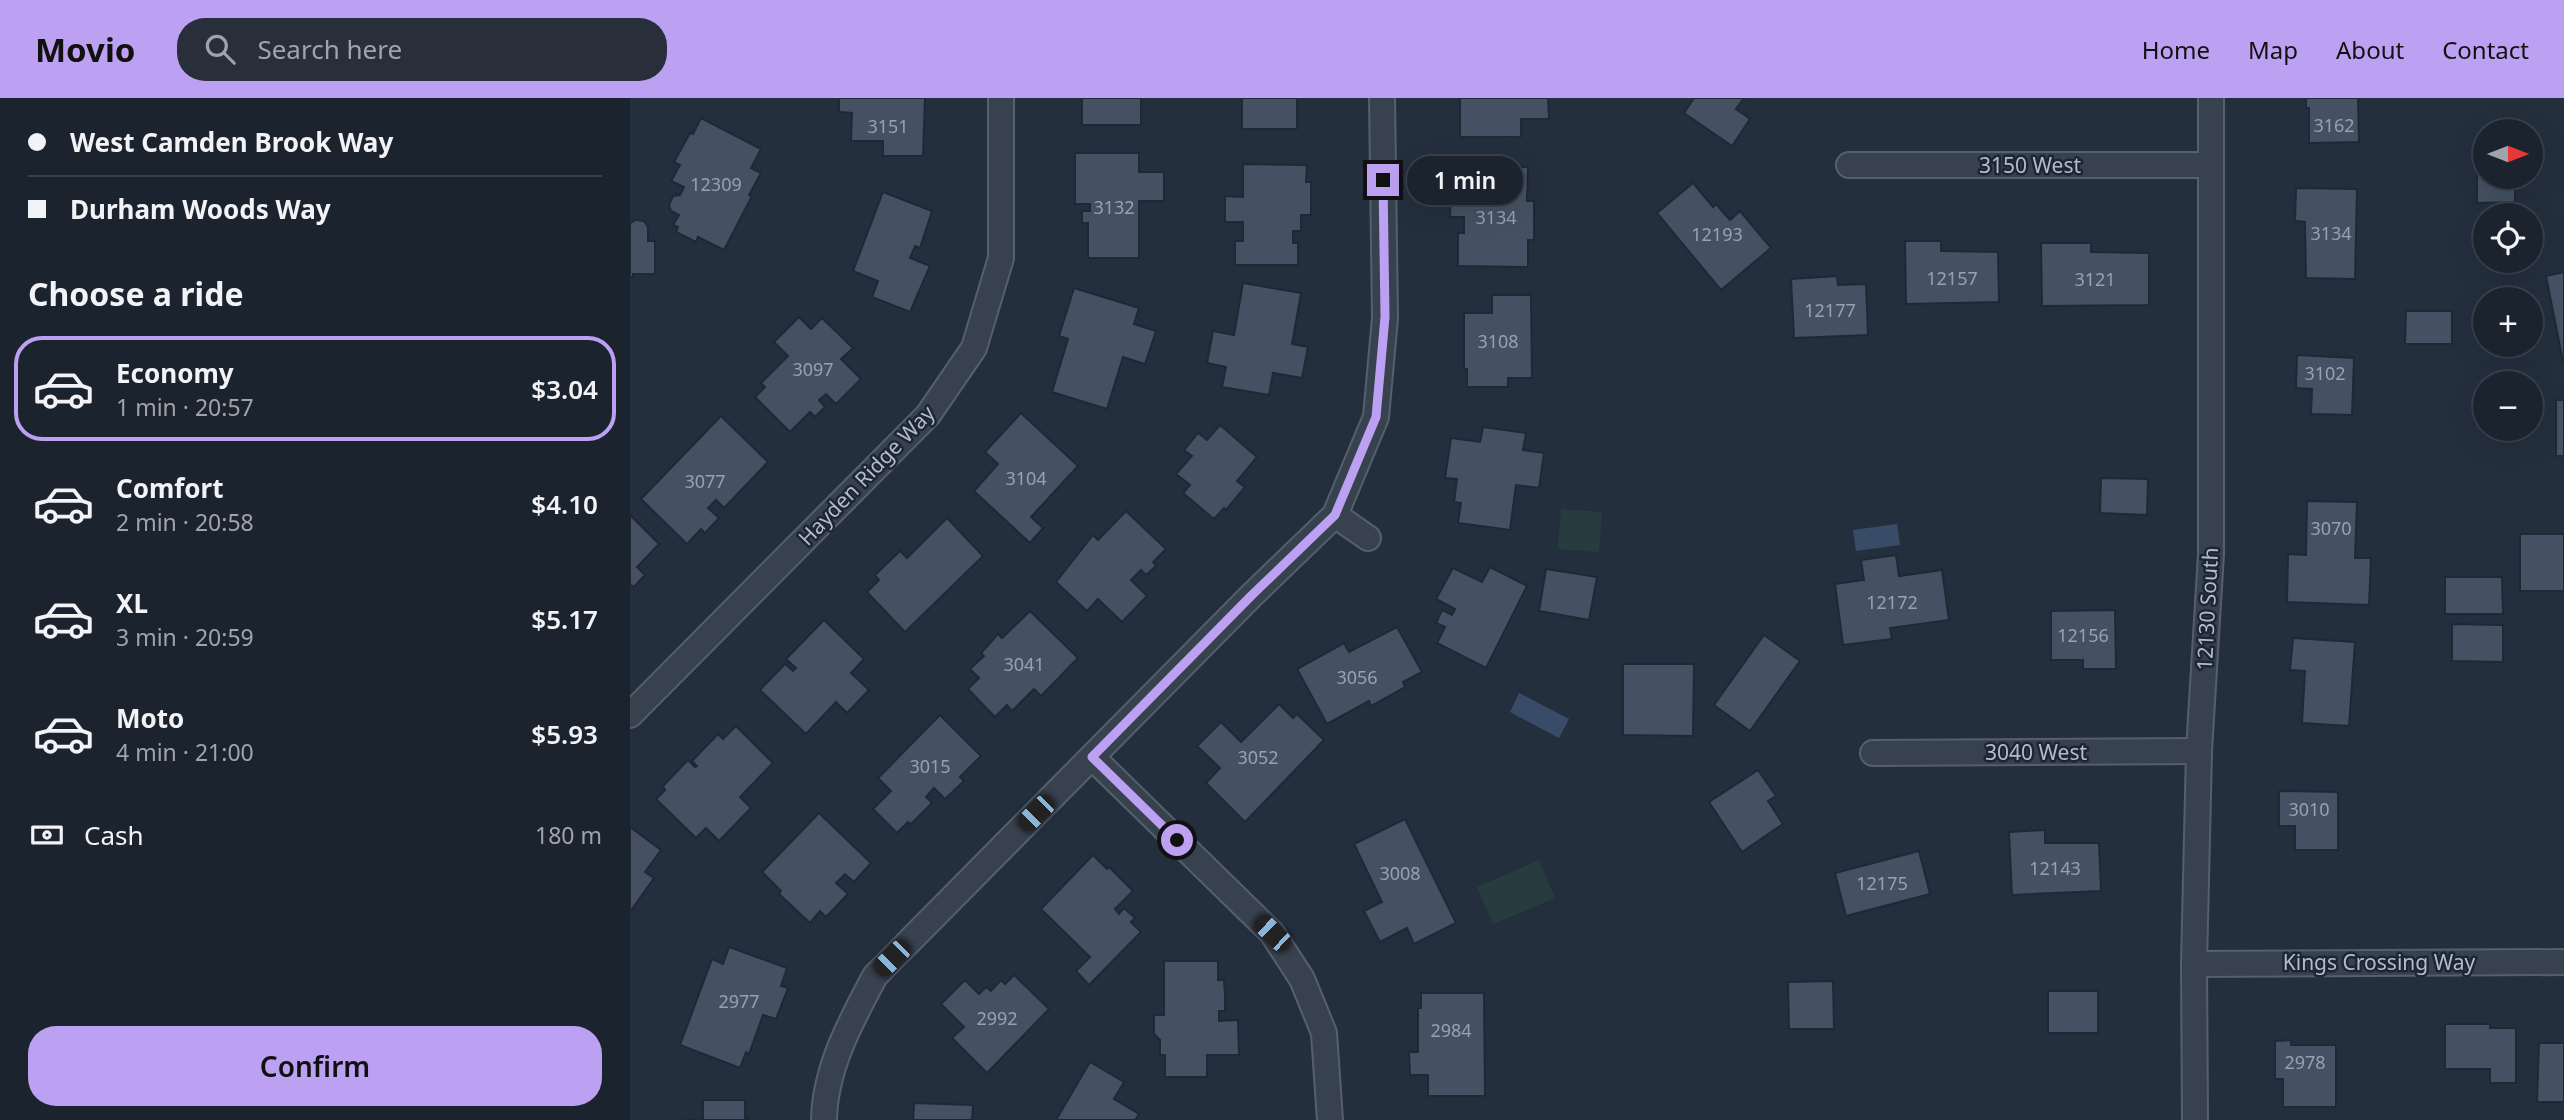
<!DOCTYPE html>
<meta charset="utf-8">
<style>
:root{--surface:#1b232e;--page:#282f3a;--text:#f1f3f6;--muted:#a0a4aa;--line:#39404a;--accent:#bca0f2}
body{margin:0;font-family:"Noto Sans",sans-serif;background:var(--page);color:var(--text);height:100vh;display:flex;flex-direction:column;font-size:26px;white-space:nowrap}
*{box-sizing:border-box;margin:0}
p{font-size:23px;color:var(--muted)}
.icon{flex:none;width:38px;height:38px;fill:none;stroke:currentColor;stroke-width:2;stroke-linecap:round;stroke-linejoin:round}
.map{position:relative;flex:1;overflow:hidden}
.side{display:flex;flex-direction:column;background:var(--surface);width:630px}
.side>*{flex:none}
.guide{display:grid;align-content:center;height:154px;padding:0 28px;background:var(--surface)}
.needle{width:46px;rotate:90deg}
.tools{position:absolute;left:1843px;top:21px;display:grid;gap:14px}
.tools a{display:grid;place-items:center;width:70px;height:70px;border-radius:50%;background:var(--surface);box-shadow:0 7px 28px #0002,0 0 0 2px var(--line);font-size:35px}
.end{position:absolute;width:32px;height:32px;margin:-16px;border:9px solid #bca0f2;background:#111;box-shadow:0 0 0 4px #111}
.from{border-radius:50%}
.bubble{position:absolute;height:49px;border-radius:24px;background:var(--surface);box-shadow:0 7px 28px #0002,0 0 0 2px var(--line);font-size:23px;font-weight:600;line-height:49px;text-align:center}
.car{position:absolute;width:21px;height:42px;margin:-21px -10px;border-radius:9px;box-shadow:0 0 5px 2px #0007;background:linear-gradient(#222 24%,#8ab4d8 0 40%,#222 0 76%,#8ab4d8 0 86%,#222 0)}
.guide b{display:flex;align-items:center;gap:24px;height:66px;font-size:26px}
.guide b+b{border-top:2px solid var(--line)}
.guide i{width:18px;height:18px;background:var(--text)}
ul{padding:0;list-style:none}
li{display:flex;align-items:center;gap:21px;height:105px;margin:0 14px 10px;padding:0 14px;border:4px solid transparent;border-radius:28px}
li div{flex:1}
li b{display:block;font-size:26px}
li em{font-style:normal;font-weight:600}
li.selected{border-color:var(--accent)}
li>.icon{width:63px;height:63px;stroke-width:1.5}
h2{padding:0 28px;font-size:32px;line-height:84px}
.pay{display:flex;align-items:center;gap:18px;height:77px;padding:0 28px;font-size:26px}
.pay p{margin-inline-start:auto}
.action{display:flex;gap:14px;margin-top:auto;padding:14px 28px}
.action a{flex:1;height:80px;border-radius:28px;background:var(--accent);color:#111;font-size:28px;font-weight:600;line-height:80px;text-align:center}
header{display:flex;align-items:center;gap:42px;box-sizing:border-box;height:98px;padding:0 35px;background:var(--accent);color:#111}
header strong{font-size:33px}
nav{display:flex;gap:38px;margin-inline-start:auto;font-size:24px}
.search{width:490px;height:63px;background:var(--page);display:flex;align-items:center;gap:18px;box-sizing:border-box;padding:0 24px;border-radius:28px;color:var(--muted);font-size:26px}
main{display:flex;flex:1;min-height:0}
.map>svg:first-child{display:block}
.green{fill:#263c3f}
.water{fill:#394c67}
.building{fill:#455162;stroke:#1f2835;stroke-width:2}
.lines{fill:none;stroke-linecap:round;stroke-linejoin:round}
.minor-casing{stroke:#565f6c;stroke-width:28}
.minor{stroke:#38414e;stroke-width:24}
.route{stroke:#bca0f2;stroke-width:9}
.labels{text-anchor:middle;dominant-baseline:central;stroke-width:5;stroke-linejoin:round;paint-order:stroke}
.number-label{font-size:18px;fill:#98a1af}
.street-label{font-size:21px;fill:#b4bcc9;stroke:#1d2633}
</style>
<header>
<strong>Movio</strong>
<div class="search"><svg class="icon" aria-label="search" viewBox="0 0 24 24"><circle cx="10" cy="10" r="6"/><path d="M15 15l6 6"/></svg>Search here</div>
<nav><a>Home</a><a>Map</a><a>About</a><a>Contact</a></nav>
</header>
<main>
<section class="side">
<div class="guide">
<b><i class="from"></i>West Camden Brook Way</b>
<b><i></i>Durham Woods Way</b>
</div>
<h2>Choose a ride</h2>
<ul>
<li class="selected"><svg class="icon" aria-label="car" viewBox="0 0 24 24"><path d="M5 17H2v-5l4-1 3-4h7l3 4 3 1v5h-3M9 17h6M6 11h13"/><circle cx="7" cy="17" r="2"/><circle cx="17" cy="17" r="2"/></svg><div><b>Economy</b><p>1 min · 20:57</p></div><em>$3.04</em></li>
<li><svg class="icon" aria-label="car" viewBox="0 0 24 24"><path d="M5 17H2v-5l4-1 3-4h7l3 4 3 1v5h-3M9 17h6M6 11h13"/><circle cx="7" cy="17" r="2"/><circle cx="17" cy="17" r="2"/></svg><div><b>Comfort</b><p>2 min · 20:58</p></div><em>$4.10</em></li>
<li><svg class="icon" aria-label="car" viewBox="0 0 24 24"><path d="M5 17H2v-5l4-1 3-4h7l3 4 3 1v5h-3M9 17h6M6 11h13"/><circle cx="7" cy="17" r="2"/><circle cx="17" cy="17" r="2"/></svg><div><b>XL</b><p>3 min · 20:59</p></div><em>$5.17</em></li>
<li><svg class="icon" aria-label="car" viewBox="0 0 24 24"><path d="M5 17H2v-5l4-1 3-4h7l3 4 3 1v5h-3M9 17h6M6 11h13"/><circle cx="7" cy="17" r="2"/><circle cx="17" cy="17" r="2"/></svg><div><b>Moto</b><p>4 min · 21:00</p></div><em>$5.93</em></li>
</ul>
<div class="pay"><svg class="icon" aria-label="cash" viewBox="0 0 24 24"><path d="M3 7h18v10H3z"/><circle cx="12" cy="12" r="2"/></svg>Cash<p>180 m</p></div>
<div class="action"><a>Confirm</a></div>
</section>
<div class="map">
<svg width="1934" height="1022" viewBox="0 0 1934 1022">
<rect width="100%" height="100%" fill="#242f3e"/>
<g class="green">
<polygon points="931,411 972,414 969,454 928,451"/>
<polygon points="909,762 925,800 863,826 847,789"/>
</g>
<g class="water">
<polygon points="1267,426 1270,447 1226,453 1223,432"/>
<polygon points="889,595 939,621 929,640 880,614"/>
</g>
<g class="building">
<polygon points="209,0 295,0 293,58 253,58 253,43 221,43 222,15 209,14"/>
<rect x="452" y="0" width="59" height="27"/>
<rect x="612" y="0" width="55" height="31"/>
<polygon points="830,0 918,0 919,21 891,21 891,39 830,39"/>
<polygon points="1064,0 1114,0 1106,11 1120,21 1102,48 1054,15"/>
<polygon points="1676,0 1728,0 1729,44 1679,45 1679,10 1676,10"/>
<polygon points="71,20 131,51 121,70 131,75 119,97 122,98 94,152 68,139 66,144 46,134 48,129 43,127 49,117 41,113 39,107 43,98 50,97 54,89 41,83 50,67 44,64 60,35 63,36"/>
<polygon points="445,55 509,55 509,74 534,74 534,103 509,103 509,160 458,160 458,125 452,125 452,113 460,113 460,106 445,106"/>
<polygon points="1847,58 1855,58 1855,79 1885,79 1885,104 1847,105"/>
<polygon points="613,66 677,67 676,84 681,84 681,117 671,117 671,133 663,133 663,145 668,145 668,167 605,167 605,143 613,143 613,124 595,124 595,98 613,99"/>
<polygon points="821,69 898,69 897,103 904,103 904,142 898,142 898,169 828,168 828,135 834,135 834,119 820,119"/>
<polygon points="1063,85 1083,109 1086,106 1100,122 1110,113 1141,150 1091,192 1027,115"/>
<polygon points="1666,90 1727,91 1725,181 1676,180 1675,124 1665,123"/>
<polygon points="253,94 302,113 290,150 285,148 280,160 300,168 280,214 242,199 248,183 223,173"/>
<polygon points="5,122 14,123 18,129 18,143 25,143 25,176 3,176 3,179 0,179 0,126"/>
<polygon points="1275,143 1311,143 1311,153 1368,154 1369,204 1276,206"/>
<polygon points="1411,145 1461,145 1461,154 1519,155 1519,207 1412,208"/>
<polygon points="1934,174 1934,264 1933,264 1916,178"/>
<polygon points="1207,178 1208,187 1236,186 1238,237 1164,240 1161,181"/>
<polygon points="613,185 671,195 662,246 678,249 672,280 643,275 639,297 592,289 596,269 577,265 583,233 604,237"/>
<polygon points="444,190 509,210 504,226 526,233 515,266 493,259 477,311 422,294 438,241 429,238"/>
<polygon points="862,197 901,197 902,280 878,280 878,289 837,289 837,271 834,271 834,215 862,215"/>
<polygon points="1776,213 1822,213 1822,246 1775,246"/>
<polygon points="169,219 181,231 192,220 223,250 211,261 231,281 206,306 196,296 189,302 195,309 185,319 180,314 160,334 125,299 135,289 131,285 158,258 144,244"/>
<polygon points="1667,257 1724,260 1722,317 1681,316 1682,291 1666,290"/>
<rect x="1926" y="302" width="8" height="56"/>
<polygon points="391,315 448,368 401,419 413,430 400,445 344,393 368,366 355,354"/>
<polygon points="91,318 138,364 94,410 86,402 78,410 89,420 75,435 71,431 57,446 11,401"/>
<polygon points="590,327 627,359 607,383 615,389 596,412 594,410 584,421 553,395 560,387 546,376 562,358 554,352 568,335 577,342"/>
<polygon points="853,329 896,335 893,352 914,355 909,390 886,387 880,432 828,425 831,405 824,404 827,381 815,380 821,340 850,344"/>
<polygon points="1471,380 1518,381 1517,417 1470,415"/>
<polygon points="1677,403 1727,404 1725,460 1741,460 1739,507 1657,504 1658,456 1676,457"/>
<polygon points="496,413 536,451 523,464 526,468 516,477 511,472 501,482 517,498 492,524 468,501 457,513 426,484 463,437 468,442"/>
<polygon points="0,417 29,446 7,469 15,477 4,489 0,486"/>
<polygon points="317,420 353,458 275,534 237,494 249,482 245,477 270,453 277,460"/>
<rect x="1890" y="436" width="44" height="57"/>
<polygon points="1266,457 1269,478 1312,472 1319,522 1260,530 1262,541 1213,547 1205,486 1234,482 1231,462"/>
<polygon points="860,469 897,488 856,570 807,545 815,529 806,525 812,512 822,517 825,511 806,501 823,470 852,484"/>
<polygon points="916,471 967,479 959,522 909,513"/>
<polygon points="1815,479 1872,479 1873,516 1815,516"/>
<polygon points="1485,512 1486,571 1453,571 1453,562 1421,562 1421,513"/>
<polygon points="400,513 448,560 411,598 404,591 382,613 377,607 365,619 338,591 349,580 340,571 354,558 351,555 368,536 372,540"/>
<polygon points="194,522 234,561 221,575 239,592 217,615 206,604 176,636 130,592 155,566 163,573 166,570 156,561"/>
<polygon points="1822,526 1873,527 1873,564 1822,563"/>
<polygon points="767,529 792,574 773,584 775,589 741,608 739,603 697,626 667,571 714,545 719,554"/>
<polygon points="1134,537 1170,563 1120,633 1084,607"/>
<polygon points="1663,540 1725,544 1719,628 1672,625 1675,573 1660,572"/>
<polygon points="993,566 1064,566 1063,638 993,637"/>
<polygon points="649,606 663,620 667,616 694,642 615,724 576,685 590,670 567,648 591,624 611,644"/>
<polygon points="310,617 351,658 330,679 334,683 315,701 304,690 296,699 302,705 281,726 278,724 267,735 243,711 261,693 248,680"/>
<polygon points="106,628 143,665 110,699 121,710 89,743 76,730 66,740 26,701 35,692 33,688 58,662 65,669 67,668 62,663 88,636 93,641"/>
<polygon points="1128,672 1146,698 1138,703 1153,726 1112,754 1079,704"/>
<polygon points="1649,693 1708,694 1708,752 1665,752 1665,728 1649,728"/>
<polygon points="189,715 241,765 224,784 215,776 206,785 218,796 196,819 190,813 180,825 149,796 151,793 132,774"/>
<polygon points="775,721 826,825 784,846 777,830 750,844 734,813 752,804 724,746"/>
<polygon points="0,729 31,752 15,774 24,780 0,814"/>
<polygon points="1415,732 1415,745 1469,745 1471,793 1382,797 1379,734"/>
<polygon points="1289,753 1300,796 1216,818 1205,775"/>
<polygon points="463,757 477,771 479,769 503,793 485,811 489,816 494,810 505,820 501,824 511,834 459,887 446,873 460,859 411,811"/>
<polygon points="99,849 157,870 151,888 158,890 146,921 133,917 119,956 116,954 110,970 50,947 82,861 93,866"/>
<polygon points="534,863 588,863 588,882 594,882 595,897 595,913 589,913 589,923 608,922 609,957 577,957 577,979 535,979 535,957 530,957 530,942 524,936 524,917 534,917"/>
<polygon points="384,877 419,911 357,975 322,940 334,929 311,906 335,882 349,896 356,889 361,893 371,882 375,886"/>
<polygon points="1203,883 1204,931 1159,931 1158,884"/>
<rect x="1418" y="893" width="50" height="42"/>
<polygon points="791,895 854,895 855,998 798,998 798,977 780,977 779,954 788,954 788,910 791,910"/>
<polygon points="1815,926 1860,926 1860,930 1886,930 1886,985 1860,985 1860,971 1815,971"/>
<polygon points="1661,942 1661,947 1706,947 1706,1009 1653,1009 1653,981 1645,981 1645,943"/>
<polygon points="1909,945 1934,945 1934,1004 1907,1004"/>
<polygon points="460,964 494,984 484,1001 509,1016 505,1022 426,1022"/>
<polygon points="73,1002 115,1002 115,1020 119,1020 119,1022 53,1022 73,1022"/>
<polygon points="284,1005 343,1007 342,1022 283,1022"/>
</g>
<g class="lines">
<g class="minor-casing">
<g id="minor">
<polyline points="1219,67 1580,67"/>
<polyline points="705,417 738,440"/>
<polyline points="0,617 298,317 344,250 371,160 371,0"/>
<polyline points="1243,655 1569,653"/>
<polyline points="462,659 642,835 672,881 694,935 700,1022"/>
<polyline points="1564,866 1934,864"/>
<path d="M 194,1022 C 195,970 221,923 245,878 L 622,497 L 705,417 L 746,319 L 755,220 L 752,0"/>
<polyline points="1565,1022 1564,866 1569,653 1581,456 1581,0"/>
</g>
</g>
<use href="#minor" class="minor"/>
</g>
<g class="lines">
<polyline class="route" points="547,742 462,659 622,497 705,417 746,319 755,219 753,82"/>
</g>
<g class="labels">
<g class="number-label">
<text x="1704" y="27">3162</text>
<text x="258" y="28">3151</text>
<text x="86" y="86">12309</text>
<text x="484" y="109">3132</text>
<text x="866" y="119">3134</text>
<text x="1701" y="135">3134</text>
<text x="1087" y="136">12193</text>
<text x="1322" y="180">12157</text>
<text x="1465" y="181">3121</text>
<text x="1200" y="212">12177</text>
<text x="868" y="243">3108</text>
<text x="183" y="271">3097</text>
<text x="1695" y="275">3102</text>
<text x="396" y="380">3104</text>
<text x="75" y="383">3077</text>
<text x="1701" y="430">3070</text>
<text x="1262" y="504">12172</text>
<text x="1453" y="537">12156</text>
<text x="394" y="566">3041</text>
<text x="727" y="579">3056</text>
<text x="628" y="659">3052</text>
<text x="300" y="668">3015</text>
<text x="1679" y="711">3010</text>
<text x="1425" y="770">12143</text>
<text x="770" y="775">3008</text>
<text x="1252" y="785">12175</text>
<text x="109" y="903">2977</text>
<text x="367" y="920">2992</text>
<text x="821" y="932">2984</text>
<text x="1675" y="964">2978</text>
</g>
<g class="street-label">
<text x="1400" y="67">3150 West</text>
<text transform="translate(236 377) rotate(-46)">Hayden Ridge Way</text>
<text transform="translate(1577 511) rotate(-87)">12130 South</text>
<text x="1406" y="654">3040 West</text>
<text x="1749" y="864">Kings Crossing Way</text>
</g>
</g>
</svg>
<div class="tools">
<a><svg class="needle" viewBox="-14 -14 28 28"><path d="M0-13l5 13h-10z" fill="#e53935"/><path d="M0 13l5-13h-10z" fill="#a0a4aa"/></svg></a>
<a><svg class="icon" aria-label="locate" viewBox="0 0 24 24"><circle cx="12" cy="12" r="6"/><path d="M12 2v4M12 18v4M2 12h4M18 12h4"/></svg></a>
<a>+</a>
<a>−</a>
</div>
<i class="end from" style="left:547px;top:742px"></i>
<i class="end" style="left:753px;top:82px"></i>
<div class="bubble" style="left:777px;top:58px;width:116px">1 min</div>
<i class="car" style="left:406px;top:715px;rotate:225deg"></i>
<i class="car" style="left:642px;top:835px;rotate:314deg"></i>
<i class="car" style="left:262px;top:860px;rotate:225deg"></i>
</div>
</main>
